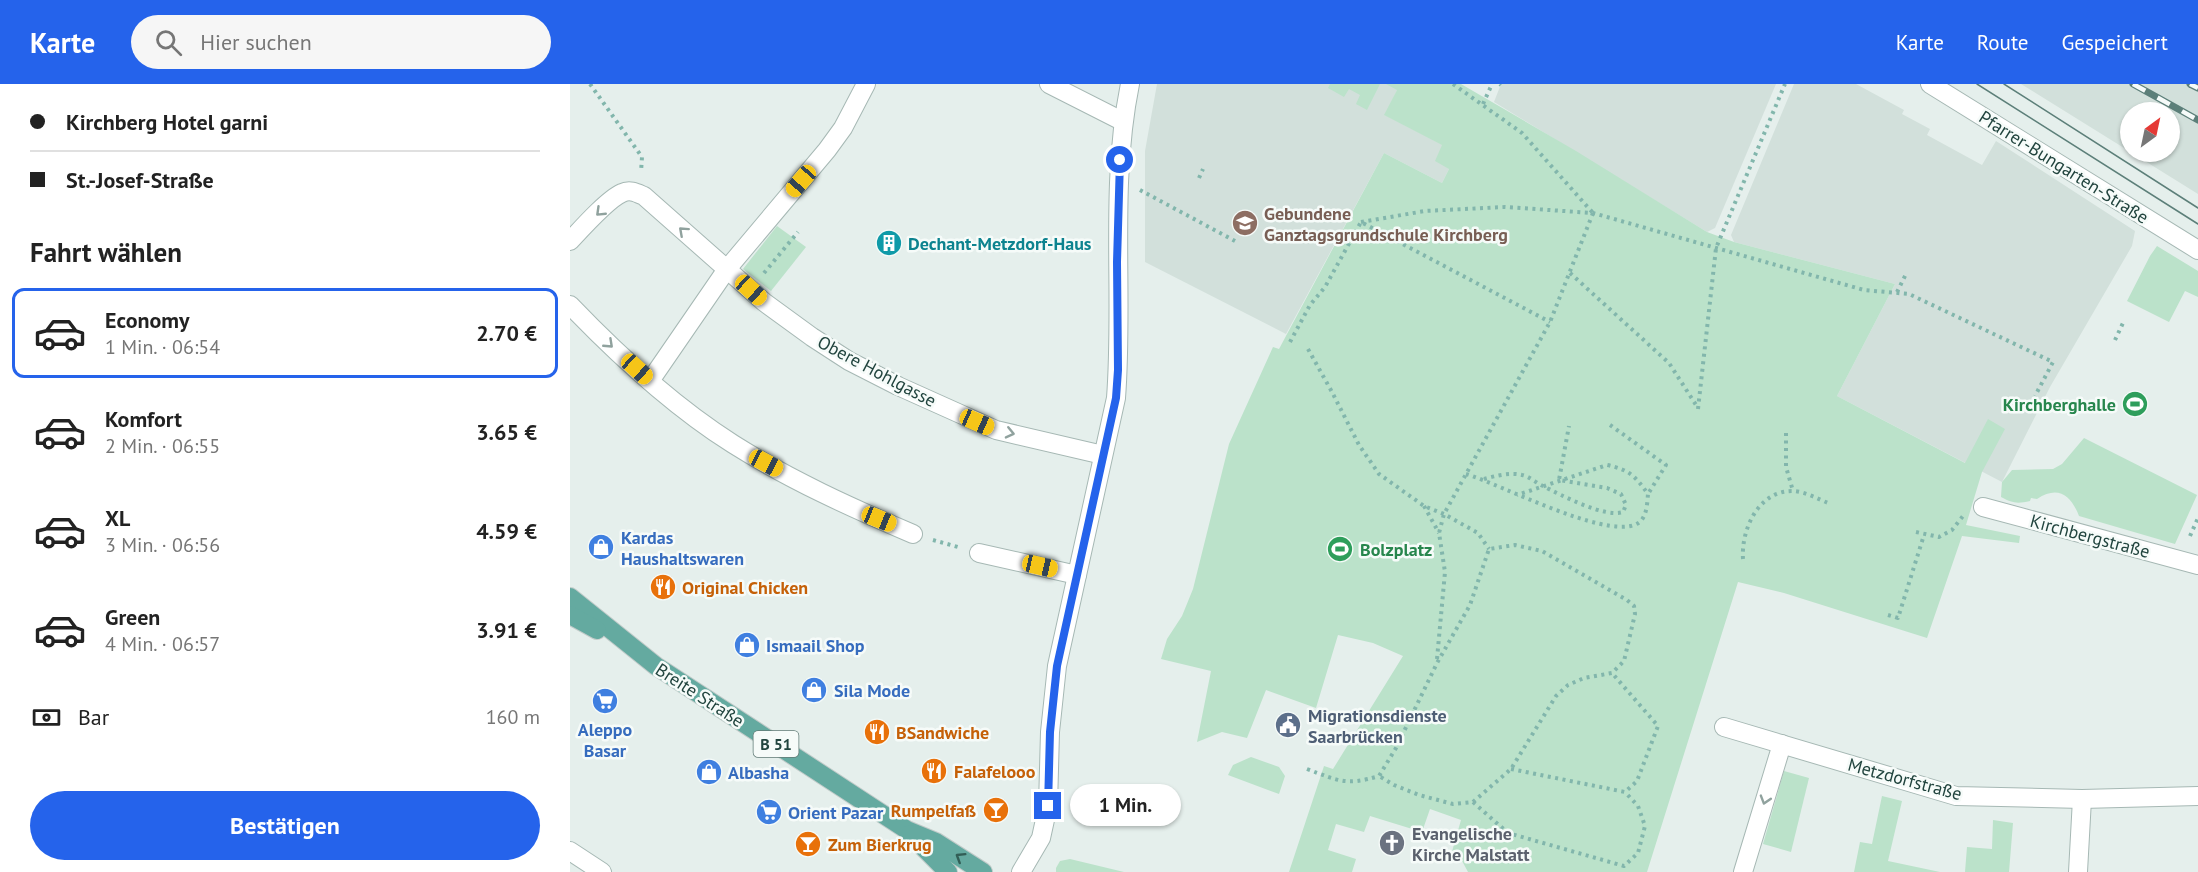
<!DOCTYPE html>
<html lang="de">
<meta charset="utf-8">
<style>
:root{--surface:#fff;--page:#f6f6f6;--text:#222;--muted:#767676;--line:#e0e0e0;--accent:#2563eb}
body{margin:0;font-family:"PT Sans",sans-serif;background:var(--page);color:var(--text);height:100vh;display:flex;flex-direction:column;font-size:22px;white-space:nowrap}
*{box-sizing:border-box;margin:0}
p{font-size:20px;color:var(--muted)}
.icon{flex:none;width:33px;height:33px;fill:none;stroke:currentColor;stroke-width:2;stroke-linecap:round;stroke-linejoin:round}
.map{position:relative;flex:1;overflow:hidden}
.panel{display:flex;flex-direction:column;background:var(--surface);width:570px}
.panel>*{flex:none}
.guide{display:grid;align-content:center;height:132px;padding:0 30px;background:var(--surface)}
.needle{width:39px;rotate:33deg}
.fabs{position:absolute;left:1550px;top:18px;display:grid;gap:12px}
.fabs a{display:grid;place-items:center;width:60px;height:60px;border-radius:50%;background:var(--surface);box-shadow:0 2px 4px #0004;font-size:30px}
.end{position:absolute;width:27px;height:27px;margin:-14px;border:8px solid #2563eb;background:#fff;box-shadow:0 0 0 3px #fff}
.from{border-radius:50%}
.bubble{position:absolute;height:42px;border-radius:21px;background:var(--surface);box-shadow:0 2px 4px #0004;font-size:20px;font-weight:800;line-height:42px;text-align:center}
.car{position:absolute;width:18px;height:36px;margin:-18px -9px;border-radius:8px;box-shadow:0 0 4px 2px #0007;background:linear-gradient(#f5c518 24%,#345 0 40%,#f5c518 0 76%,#345 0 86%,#f5c518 0)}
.guide b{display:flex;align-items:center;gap:21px;height:57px;font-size:22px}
.guide b+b{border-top:2px solid var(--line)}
.guide i{width:15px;height:15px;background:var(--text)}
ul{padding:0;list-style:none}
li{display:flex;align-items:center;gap:18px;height:90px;margin:0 12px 9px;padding:0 18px;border:3px solid transparent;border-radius:12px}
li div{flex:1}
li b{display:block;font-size:22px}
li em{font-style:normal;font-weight:800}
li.on{border-color:var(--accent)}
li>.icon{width:54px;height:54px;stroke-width:1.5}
h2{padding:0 30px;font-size:27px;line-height:72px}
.pay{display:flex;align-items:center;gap:15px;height:66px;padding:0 30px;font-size:22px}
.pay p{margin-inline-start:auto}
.button{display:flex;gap:12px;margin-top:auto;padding:12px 30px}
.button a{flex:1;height:69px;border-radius:36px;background:var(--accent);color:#fff;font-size:24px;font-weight:800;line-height:69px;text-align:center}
header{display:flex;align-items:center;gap:36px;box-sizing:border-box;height:84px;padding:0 30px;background:var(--accent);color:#fff}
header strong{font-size:28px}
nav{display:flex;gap:33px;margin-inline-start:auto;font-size:21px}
.search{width:420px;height:54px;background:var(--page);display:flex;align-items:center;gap:15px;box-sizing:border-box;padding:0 21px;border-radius:33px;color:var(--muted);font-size:22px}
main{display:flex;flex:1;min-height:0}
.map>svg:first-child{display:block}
.built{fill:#d2e0db;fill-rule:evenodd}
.green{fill:#bbe2ca}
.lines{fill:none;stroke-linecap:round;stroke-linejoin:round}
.minor-casing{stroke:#a6b8b4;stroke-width:20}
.major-casing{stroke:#c1cbc9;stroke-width:20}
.path{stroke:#82b6ac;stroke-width:4;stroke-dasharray:3 4.5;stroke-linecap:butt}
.minor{stroke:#fff;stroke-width:18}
.major{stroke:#64aaa0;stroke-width:18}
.tram{stroke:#5c7f79;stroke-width:1.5}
.rail-casing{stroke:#5c7f79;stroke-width:7}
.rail{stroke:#f6fbf9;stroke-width:4.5;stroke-dasharray:14;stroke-linecap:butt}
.oneway{stroke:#90a29e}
.oneway2{stroke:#325e56}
.route{stroke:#2563eb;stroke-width:8}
.labels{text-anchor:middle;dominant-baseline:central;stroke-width:5;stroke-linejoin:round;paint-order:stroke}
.shield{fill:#f6fbf9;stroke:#617b76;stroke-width:1.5}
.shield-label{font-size:16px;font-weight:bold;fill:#21443e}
.street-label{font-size:18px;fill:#21443e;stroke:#f6fbf9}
.education-label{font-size:18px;font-weight:bold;fill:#785e54;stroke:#f6fbf9;text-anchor:start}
.culture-label{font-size:18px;font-weight:bold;fill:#0d838f;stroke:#f6fbf9;text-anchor:start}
.leisure-label{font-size:18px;font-weight:bold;fill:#27864d;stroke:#f6fbf9;text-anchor:end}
.shop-label{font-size:18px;font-weight:bold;fill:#366cbe;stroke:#f6fbf9;text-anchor:start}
.food-label{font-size:18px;font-weight:bold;fill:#c56008;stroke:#f6fbf9;text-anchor:start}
.service-label{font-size:18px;font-weight:bold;fill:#4e5e75;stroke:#f6fbf9;text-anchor:start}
.worship-label{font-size:18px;font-weight:bold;fill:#5b616d;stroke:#f6fbf9;text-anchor:start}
</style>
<header>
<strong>Karte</strong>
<div class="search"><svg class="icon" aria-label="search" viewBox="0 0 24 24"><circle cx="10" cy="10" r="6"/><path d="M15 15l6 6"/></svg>Hier suchen</div>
<nav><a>Karte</a><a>Route</a><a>Gespeichert</a></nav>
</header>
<main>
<section class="panel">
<div class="guide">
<b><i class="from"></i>Kirchberg Hotel garni</b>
<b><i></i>St.-Josef-Straße</b>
</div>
<h2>Fahrt wählen</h2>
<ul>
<li class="on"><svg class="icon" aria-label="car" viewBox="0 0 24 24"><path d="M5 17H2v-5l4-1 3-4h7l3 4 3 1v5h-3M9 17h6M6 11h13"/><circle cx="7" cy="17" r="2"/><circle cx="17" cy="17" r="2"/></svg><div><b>Economy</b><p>1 Min. · 06:54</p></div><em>2.70 €</em></li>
<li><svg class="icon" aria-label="car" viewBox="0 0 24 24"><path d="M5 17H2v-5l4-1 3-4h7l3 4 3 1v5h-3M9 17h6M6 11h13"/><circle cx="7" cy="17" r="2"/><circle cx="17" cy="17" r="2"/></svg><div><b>Komfort</b><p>2 Min. · 06:55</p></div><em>3.65 €</em></li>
<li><svg class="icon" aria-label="car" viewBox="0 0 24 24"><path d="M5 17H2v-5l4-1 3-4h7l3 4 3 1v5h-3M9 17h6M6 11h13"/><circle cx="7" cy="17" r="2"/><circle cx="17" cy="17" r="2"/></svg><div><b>XL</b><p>3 Min. · 06:56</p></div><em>4.59 €</em></li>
<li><svg class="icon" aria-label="car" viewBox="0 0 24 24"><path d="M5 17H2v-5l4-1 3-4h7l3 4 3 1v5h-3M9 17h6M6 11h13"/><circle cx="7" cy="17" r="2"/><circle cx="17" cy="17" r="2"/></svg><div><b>Green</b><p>4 Min. · 06:57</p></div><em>3.91 €</em></li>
</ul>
<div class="pay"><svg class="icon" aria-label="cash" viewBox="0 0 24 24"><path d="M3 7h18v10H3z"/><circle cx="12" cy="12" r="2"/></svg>Bar<p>160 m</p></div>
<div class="button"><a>Bestätigen</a></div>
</section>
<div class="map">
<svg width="1628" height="788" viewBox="0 0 1628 788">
<rect width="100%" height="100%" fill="#e5efec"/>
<g class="built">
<polygon points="587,0 830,0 815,31 873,61 879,85 872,99 814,69 716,250 575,178 575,67"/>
<polygon points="931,0 1206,0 1145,144 1137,148 924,18"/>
<polygon points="1224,0 1286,0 1334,26 1332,30 1360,45 1357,51 1412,81 1426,57 1565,147 1562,162 1480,303 1432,398 1267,312 1325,200 1164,158 1161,151"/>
<path d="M 1451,0 L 1628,0 L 1628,110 ZM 1560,28 L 1599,28 L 1599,68 L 1560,68 Z"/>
</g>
<g class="green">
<polygon points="760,0 810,0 797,26 786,20 790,11 779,5 774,13 758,4"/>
<polygon points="816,0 891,0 1006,67 1137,148 1164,158 1325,200 1267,312 1395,379 1418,335 1435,345 1412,388 1396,441 1450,452 1449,459 1392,452 1357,554 1214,509 1168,498 1077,788 898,788 891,775 881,771 891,736 860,725 852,748 800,732 794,748 766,740 758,766 786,775 782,788 719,788 754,682 763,685 833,572 803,559 768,551 746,624 696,606 677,654 652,648 627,658 641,587 591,575 597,555 612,532 623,505 659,360 703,263 709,265 814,69 872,99 879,85 865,77 872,61 814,31 827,6"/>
<polygon points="207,142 236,163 201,207 173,185"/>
<polygon points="1587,162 1628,187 1628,213 1615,207 1599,238 1557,217 1580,172"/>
<path d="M 1514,354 L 1627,411 L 1605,460 L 1509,432 C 1501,411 1488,401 1467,415 L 1461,414 L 1460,417 C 1447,420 1442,419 1431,413 L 1432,398 L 1442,386 L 1483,385 L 1492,380 Z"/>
<polygon points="681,673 709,683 715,692 709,710 658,691 663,681"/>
<polygon points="1214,687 1239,694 1221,768 1193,760"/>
<polygon points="1312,712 1332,717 1318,777 1370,788 1284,788 1290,758 1302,760"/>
<polygon points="1423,736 1443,739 1439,788 1395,788 1397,763 1422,765"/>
<polygon points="500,775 554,788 486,788 486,784 490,777"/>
</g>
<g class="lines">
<g class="minor-casing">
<g id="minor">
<polyline points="479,0 552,37"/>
<polyline points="1360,0 1628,166"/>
<path d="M 0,157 C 12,144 38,115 52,109 C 60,105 67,109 74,112 L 194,218 L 242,253 L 279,277 L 328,302 L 426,346 L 533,371"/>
<path d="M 0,221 C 47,270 106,324 163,360 C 220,396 282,424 343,450"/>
<polyline points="80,297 157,185 257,66 273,44 296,0"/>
<polyline points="1413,423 1628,481"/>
<polyline points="409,469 507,491"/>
<polyline points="1154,643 1386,712 1512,715 1628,712"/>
<polyline points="0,767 32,788"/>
<path d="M 451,788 L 471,754 L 478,722 L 480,648 L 487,582 L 546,314 C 554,210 539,103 560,0"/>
<polyline points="1173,788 1212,660"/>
<polyline points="1508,788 1512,715"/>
</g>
</g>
<g class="major-casing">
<g id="major">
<polyline points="0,513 86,582 337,746 366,758 413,788"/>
<polyline points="0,531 27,546"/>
<polyline points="340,750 378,788"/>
</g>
</g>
<g class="path">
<polyline points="20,0 72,73 71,88"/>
<polyline points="883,0 952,49 1023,129"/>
<polyline points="930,0 931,1"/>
<polyline points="913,20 922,0"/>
<polyline points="629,94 633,85"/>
<polyline points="570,106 665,157"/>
<polyline points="791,138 855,127 935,123 1023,129 1294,206 1339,210 1483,278 1465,312"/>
<polyline points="194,189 228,148"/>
<polyline points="1000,189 1099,279 1128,324"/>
<polyline points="1327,208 1336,190"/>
<polyline points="1545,256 1553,239"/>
<polyline points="720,258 740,221 755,203 791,138 980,238"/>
<polyline points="738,265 762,308 789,361 809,390 854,422 874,430 908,449 919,465"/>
<polyline points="1128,325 1146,164 1215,0"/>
<polyline points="1040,341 1096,381 1078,410"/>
<polyline points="1216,349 1216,383 1223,407"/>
<path d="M 896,390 C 932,401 1031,453 1064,441 C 1077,437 1077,421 1078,410 C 1065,392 1060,386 1037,381 L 947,411"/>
<path d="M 914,395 C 925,392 940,388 952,391 C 959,392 966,399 973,402 C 991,411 1034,434 1053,428 L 1056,421 L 1051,410 L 1037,404 L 989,396 L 999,342"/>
<polyline points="854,422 869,449"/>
<polyline points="1346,448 1369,453 1382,446 1393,432"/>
<polyline points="1620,452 1628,434"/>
<polyline points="363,456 388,463"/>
<path d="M 1173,475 C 1171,446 1188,407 1222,407 C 1234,407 1248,415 1258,419"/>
<polyline points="1318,531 1328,534 1354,451"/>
<polyline points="867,575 875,488 869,449 874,430 980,238 1023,129"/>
<path d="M 737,685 C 769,697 776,702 809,692 L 826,664 L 867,579 L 900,521 L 919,465 L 945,461 L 972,467 L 1057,516 L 1064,522 L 1065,530 L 1054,577 L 1042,589 L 1014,594 L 998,601 L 986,612 L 941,685 L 903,718 L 883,720 L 849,711 L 824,701 L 809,692"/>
<polyline points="941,685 1055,708 1067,697 1088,642 1042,589"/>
<polyline points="903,718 938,749 1054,782 1068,769 1075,742 1068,722 1055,708"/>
</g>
<use href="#minor" class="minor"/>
<use href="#major" class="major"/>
<g class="tram">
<polyline points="1407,0 1628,140"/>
<polyline points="1434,0 1628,124"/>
</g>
<g class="rail-casing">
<g id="rail">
<polyline points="1563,0 1628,36"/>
<polyline points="1620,0 1628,4"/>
</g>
</g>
<use href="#rail" class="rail"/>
</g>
<defs><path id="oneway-chevron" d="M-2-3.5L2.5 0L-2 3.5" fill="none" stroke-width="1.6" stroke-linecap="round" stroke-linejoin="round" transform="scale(1.5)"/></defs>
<g class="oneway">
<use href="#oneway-chevron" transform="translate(30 128) rotate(136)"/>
<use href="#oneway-chevron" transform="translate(113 147) rotate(-138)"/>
<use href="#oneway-chevron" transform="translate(39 260) rotate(43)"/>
<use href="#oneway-chevron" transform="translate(440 349) rotate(13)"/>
<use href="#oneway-chevron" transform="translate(1195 716) rotate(107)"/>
</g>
<use class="oneway2" href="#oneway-chevron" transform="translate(390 773) rotate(-148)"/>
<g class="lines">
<polyline class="route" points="478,722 480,648 487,582 546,314 548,286 547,178 550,76"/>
</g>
<defs>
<g id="school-disc" transform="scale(1.35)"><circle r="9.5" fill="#8d6e63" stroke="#f6fbf9"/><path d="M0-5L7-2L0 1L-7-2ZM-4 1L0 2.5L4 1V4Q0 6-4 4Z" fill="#fff"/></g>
<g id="building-disc" transform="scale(1.35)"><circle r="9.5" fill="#0f9aa8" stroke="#f6fbf9"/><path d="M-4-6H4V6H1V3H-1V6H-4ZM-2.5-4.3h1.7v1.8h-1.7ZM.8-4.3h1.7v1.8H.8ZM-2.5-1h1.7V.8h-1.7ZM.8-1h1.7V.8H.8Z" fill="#fff"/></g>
<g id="stadium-disc" transform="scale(1.35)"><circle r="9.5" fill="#2e9e5b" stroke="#f6fbf9"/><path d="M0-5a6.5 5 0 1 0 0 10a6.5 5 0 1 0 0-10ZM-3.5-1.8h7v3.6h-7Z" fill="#fff"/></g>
<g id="shop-disc" transform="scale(1.35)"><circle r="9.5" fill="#3f7fe0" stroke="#f6fbf9"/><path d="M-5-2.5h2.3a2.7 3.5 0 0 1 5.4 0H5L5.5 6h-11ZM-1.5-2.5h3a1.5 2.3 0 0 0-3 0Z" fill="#fff"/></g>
<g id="restaurant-disc" transform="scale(1.35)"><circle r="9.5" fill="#e8710a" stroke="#f6fbf9"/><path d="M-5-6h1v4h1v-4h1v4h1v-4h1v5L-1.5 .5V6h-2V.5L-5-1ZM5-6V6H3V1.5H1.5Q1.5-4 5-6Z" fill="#fff"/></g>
<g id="supermarket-disc" transform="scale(1.35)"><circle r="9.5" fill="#3f7fe0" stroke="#f6fbf9"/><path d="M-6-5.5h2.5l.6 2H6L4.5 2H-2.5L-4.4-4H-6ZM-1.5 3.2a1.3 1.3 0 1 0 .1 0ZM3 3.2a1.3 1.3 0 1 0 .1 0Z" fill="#fff"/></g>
<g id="civic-disc" transform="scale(1.35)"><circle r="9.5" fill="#5c6f8a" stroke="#f6fbf9"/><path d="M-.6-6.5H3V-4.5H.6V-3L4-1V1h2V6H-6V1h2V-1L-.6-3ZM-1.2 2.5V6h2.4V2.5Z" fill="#fff"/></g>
<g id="bar-disc" transform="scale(1.35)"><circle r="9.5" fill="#e8710a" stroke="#f6fbf9"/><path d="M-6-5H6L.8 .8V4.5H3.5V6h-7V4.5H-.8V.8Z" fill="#fff"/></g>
<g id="church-disc" transform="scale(1.35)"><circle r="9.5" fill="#6b7280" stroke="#f6fbf9"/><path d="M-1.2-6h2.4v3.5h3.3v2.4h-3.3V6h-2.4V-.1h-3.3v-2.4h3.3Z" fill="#fff"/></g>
</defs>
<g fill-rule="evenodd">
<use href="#school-disc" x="675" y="139"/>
<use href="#building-disc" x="319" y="159"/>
<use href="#stadium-disc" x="1565" y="320"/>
<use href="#shop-disc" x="31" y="463"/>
<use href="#stadium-disc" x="770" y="465"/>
<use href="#restaurant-disc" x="93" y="503"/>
<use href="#shop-disc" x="177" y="561"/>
<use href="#shop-disc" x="244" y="606"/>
<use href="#supermarket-disc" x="35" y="617"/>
<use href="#civic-disc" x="718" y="641"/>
<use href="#restaurant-disc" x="307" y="648"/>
<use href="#restaurant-disc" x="364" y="687"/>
<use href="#shop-disc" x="139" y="688"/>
<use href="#bar-disc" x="426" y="726"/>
<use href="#supermarket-disc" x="199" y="728"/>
<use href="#church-disc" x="822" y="759"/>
<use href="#bar-disc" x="238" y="760"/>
</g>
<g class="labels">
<rect class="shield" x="183.5" y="647" width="45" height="26" rx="4.5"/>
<g class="shield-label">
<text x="206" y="660">B 51</text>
</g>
<g class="street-label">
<text transform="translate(1494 83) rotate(32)">Pfarrer-Bungarten-Straße</text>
<text transform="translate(307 287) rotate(28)">Obere Hohlgasse</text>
<text transform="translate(1520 452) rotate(15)">Kirchbergstraße</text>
<text transform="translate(130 611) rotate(33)">Breite Straße</text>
<text transform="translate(1335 695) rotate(15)">Metzdorfstraße</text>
</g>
<g class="education-label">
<text x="694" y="129">Gebundene<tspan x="694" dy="21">Ganztagsgrundschule Kirchberg</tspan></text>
</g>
<g class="culture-label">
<text x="338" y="159">Dechant-Metzdorf-Haus</text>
</g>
<g class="leisure-label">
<text x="1546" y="320">Kirchberghalle</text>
<text x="790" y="465" text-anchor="start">Bolzplatz</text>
</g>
<g class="shop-label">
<text x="51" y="453">Kardas<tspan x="51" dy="21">Haushaltswaren</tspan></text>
<text x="196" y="561">Ismaail Shop</text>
<text x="264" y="606">Sila Mode</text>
<text x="35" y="645" text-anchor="middle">Aleppo<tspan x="35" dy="21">Basar</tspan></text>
<text x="158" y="688">Albasha</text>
<text x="218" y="728">Orient Pazar</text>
</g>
<g class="food-label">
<text x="112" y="503">Original Chicken</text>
<text x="326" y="648">BSandwiche</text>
<text x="384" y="687">Falafelooo</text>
<text x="406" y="726" text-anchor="end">Rumpelfaß</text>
<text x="258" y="760">Zum Bierkrug</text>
</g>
<g class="service-label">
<text x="738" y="631">Migrationsdienste<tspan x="738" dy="21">Saarbrücken</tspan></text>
</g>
<g class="worship-label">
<text x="842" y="749">Evangelische<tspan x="842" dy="21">Kirche Malstatt</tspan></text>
</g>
</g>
</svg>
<div class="fabs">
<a><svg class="needle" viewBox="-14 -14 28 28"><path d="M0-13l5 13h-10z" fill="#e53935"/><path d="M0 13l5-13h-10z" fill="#767676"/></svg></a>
</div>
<i class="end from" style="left:550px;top:76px"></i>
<i class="end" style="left:478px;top:722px"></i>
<div class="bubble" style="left:500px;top:700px;width:111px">1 Min.</div>
<i class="car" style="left:231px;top:97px;rotate:221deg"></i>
<i class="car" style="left:181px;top:206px;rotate:132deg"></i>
<i class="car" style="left:67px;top:285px;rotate:132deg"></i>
<i class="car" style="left:407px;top:338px;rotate:114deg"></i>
<i class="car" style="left:196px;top:379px;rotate:118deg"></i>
<i class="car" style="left:309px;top:435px;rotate:112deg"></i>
<i class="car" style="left:470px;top:482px;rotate:103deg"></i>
</div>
</main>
